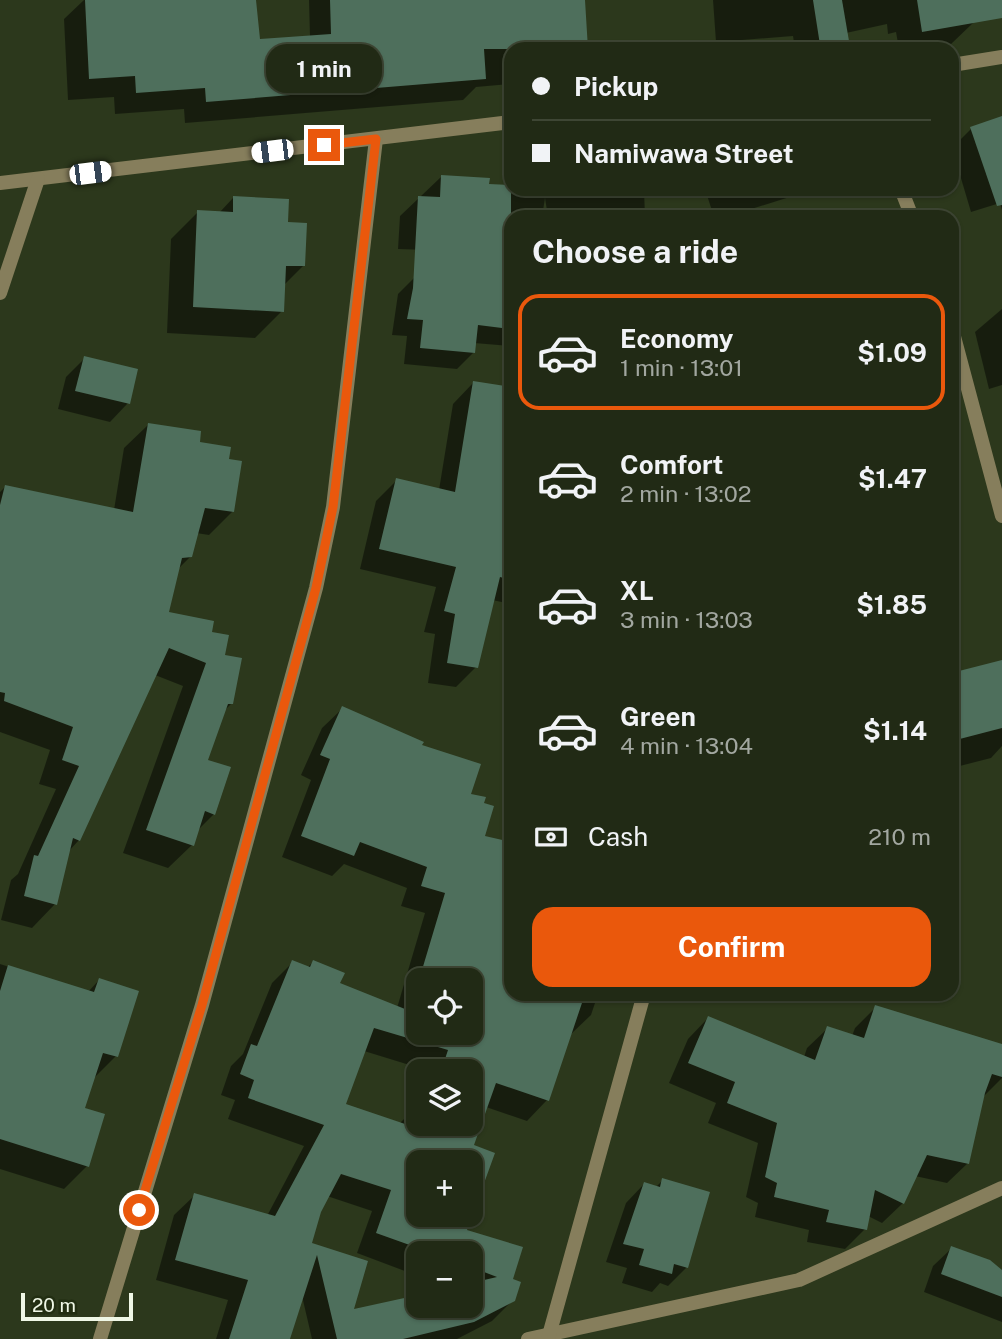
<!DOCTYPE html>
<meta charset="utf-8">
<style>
:root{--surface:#212a15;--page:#2d3622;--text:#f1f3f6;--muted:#a2a7a0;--line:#3e4634;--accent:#ea580c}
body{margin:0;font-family:"Public Sans",sans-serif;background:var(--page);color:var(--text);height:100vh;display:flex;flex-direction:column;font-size:26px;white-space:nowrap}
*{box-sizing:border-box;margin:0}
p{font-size:23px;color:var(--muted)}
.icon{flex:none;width:38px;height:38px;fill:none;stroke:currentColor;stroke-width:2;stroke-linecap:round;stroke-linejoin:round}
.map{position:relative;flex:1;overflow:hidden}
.details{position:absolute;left:504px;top:210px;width:455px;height:791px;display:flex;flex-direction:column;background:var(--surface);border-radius:21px;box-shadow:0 2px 5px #0004,0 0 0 2px var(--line)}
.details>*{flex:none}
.banner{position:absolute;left:504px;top:42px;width:455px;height:154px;border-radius:21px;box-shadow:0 2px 5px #0004,0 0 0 2px var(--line);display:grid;align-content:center;height:154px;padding:0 28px;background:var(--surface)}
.tools{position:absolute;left:406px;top:968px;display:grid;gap:14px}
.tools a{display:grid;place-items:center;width:77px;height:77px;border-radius:14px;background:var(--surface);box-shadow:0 2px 5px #0004,0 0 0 2px var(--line);font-size:35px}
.scale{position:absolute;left:21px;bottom:18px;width:112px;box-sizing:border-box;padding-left:7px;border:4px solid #eff7e6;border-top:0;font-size:19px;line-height:24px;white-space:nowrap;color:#eff7e6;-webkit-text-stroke:5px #222e12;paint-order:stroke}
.end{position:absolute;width:32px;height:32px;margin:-16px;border:9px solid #ea580c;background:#fff;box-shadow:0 0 0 4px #fff}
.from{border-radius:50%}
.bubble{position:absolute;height:49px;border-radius:21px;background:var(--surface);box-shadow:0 2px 5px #0004,0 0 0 2px var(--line);font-size:23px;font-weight:700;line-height:49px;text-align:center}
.car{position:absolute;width:21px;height:42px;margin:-21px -10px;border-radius:9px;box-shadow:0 0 5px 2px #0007;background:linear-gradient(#fff 24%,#345 0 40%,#fff 0 76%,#345 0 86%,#fff 0)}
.banner b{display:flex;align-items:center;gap:24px;height:66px;font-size:26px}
.banner b+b{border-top:2px solid var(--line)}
.banner i{width:18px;height:18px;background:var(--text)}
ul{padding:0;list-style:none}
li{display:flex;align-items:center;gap:21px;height:116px;margin:0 14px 10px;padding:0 14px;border:4px solid transparent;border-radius:21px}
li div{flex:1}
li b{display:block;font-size:26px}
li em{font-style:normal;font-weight:700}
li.active{border-color:var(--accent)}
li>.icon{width:63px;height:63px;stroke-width:1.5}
h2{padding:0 28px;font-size:32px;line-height:84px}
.pay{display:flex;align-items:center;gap:18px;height:77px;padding:0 28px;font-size:26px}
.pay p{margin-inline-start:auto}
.action{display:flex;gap:14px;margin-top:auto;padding:14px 28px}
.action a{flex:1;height:80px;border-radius:21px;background:var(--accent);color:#fff;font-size:28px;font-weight:700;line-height:80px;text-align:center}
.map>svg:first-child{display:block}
.shadow{fill:#0007;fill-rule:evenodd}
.building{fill:#4e6f5c;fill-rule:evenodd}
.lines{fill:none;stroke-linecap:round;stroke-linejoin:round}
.minor{stroke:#867e5c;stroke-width:14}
.route{stroke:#ea580c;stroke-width:9}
</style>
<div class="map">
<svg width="1002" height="1339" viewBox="0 0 1002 1339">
<rect width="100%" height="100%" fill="#2c381c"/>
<g class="shadow">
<polygon points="84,0 254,0 258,41 310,37 309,0 582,0 586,49 511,49 511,84 476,87 463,100 185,123 184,109 115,114 114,97 68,100 64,19"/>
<polygon points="713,0 981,0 973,23 950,45 930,49 899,49 896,32 888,34 887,24 846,33 847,40 839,49 795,49 793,36 716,42"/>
<polygon points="1002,118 1002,210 1000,203 971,212 952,148 971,129"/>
<polygon points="441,177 511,189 546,189 545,194 551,189 644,189 645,217 548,217 545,198 542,217 511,217 511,250 508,253 398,249 400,216"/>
<polygon points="705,189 815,189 726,217 714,217"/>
<polygon points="233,198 286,224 303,266 283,286 282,311 255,338 167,333 171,239 198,212 219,213"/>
<polygon points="414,278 511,290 511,346 474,343 474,352 457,369 404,364 407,336 392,335 398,294"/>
<polygon points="1002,309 1002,385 989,389 975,332"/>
<polygon points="85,358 128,403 110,422 58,409 66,377"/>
<polygon points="473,383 511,389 511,604 492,600 476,667 456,687 428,683 435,634 424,632 436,587 360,569 376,501 397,480 439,490 453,404"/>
<polygon points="148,425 198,443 227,461 232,512 209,535 196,533 191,556 177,570 166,613 210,633 223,656 231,704 223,712 206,761 214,814 196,832 192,845 168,868 123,853 183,686 155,675 79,840 69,851 55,904 32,928 1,920 11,880 18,874 56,789 39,784 50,750 0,732 0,492 5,487 114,510 124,448"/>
<polygon points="998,663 1002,681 1002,746 991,758 952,768 952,675"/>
<path d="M 343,708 L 419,746 L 469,795 L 482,837 L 511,844 L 511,994 L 598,994 L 591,1015 L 570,1035 L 547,1100 L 527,1121 L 486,1107 L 472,1146 L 493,1154 L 471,1213 L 471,1162 L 418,1162 L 418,1214 L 464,1231 L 511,1280 L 513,1300 L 492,1321 L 457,1339 L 312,1339 L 302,1296 L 288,1339 L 216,1339 L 228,1300 L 156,1280 L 174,1215 L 195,1195 L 267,1216 L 304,1146 L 228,1119 L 235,1100 L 221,1095 L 231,1066 L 243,1054 L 272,983 L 293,962 L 307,968 L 313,962 L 338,984 L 397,1008 L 425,913 L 401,906 L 407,888 L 344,864 L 332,876 L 282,857 L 311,780 L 301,775 L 322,728 ZM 418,980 L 471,980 L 471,1032 L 418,1032 ZM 364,1051 L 429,1071 L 471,1071 L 471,1124 L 418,1124 L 418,1100 L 416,1107 L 399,1124 L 343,1105 ZM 327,1196 L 372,1211 L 357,1253 L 418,1276 L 418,1253 L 471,1253 L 471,1306 L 418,1306 L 418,1297 L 351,1311 L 365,1262 L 310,1245 L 319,1212 Z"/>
<polygon points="0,964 88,992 99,980 116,1056 92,1080 83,1109 87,1166 64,1189 0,1169"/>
<polygon points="876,1007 1002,1045 1002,1078 982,1098 968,1163 947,1183 915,1176 903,1203 882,1223 868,1216 865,1229 845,1249 807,1242 809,1230 755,1217 758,1203 746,1197 758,1143 708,1123 716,1103 669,1083 688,1039 708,1018 804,1057 807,1048 828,1028 852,1036 855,1028"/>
<polygon points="663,1180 686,1268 668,1286 660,1283 652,1292 622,1283 627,1268 606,1262 626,1203 644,1184 655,1188"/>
<polygon points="952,1248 1002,1273 1002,1322 924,1292 933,1266"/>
</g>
<g class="building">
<polygon points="85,0 256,0 260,39 331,34 330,0 585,0 588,49 484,49 486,79 206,102 205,88 136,93 135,76 89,79"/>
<polygon points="813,0 842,0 849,41 820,45"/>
<polygon points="917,0 1002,0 1002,18 922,32"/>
<polygon points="1002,116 1002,205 997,206 970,127"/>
<polygon points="441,175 490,178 489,184 511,185 511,329 478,325 475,353 420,348 423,320 407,319 413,288 418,196 440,197"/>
<polygon points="233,196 289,199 288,222 307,223 305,266 286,266 284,312 193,307 197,210 233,212"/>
<polygon points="84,356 138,369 130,404 75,391"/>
<polygon points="473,381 511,387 511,580 500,577 478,668 447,663 455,614 444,611 456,567 379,549 396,478 455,492"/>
<polygon points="148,423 201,431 200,442 231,447 229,459 242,461 234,512 205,508 192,557 182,558 169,612 214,621 212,632 229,635 225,655 242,658 233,704 228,704 208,760 231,767 215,815 205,811 194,846 146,830 206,663 169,648 80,841 73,838 57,905 24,896 34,855 38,856 79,766 62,760 73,727 4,701 5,693 0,692 0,505 5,485 133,512"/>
<polygon points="1002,660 1002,728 952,741 952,681 961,679 959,671"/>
<path d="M 342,706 L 424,742 L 422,745 L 481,764 L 471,794 L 486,797 L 484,803 L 494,806 L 485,836 L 511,842 L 511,994 L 585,994 L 549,1101 L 496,1083 L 474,1145 L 495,1153 L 467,1230 L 523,1247 L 513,1279 L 521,1282 L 515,1301 L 474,1322 L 403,1339 L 337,1339 L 317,1255 L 290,1339 L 229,1339 L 248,1280 L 175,1260 L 194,1193 L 275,1216 L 324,1125 L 248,1098 L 254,1080 L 240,1074 L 251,1044 L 257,1046 L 292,960 L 310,967 L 313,960 L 345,973 L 340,983 L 410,1011 L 418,982 L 418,1032 L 471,1032 L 471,980 L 419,980 L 445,893 L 421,886 L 427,867 L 360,842 L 354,856 L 301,836 L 330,759 L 320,755 ZM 374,1028 L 448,1050 L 441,1071 L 471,1071 L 471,1124 L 418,1124 L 418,1106 L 415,1105 L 408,1125 L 346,1104 ZM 418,1162 L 471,1162 L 471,1214 L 418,1214 ZM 341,1174 L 391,1190 L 376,1233 L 432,1253 L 471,1253 L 471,1267 L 497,1277 L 471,1283 L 471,1306 L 418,1306 L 418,1295 L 354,1309 L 368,1261 L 312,1243 L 321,1212 Z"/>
<polygon points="8,965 94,992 99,978 139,991 118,1057 103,1053 85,1108 105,1114 89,1167 0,1139 0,991"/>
<polygon points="875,1005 1002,1044 1002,1077 992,1074 985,1093 969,1164 927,1155 904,1204 875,1190 867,1230 826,1222 829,1210 774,1197 777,1183 765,1177 777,1123 727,1103 735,1082 688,1063 708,1016 815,1060 827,1026 864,1038"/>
<polygon points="662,1178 710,1192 688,1268 674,1264 672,1274 639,1265 644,1249 623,1244 644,1182 660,1187"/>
<polygon points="951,1246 990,1260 1002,1270 1002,1297 941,1274"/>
</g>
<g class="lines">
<g class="minor">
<polyline points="952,65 1002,57"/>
<polyline points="0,183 511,122"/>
<polyline points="901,189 912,217"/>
<polyline points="0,293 38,179"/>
<polyline points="952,329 1002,516"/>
<polyline points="100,1339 202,1005 316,588 333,507 376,139"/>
<polyline points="528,1339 799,1280 1002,1188"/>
<polyline points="548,1339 644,994"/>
</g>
</g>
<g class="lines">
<polyline class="route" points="139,1210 202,1005 316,588 333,507 376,139 324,145"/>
</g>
</svg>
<div class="tools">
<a><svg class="icon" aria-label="locate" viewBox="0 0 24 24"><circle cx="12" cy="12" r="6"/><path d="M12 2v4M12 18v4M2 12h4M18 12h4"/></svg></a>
<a><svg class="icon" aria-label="layers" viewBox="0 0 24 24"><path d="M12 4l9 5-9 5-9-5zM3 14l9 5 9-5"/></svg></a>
<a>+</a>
<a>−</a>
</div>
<div class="scale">20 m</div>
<i class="end from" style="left:139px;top:1210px"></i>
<i class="end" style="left:324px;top:145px"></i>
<div class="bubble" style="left:266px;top:44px;width:116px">1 min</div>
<i class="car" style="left:272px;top:151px;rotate:263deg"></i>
<i class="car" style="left:90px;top:173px;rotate:83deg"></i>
<div class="banner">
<b><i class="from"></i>Pickup</b>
<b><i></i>Namiwawa Street</b>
</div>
<section class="details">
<h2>Choose a ride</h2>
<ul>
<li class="active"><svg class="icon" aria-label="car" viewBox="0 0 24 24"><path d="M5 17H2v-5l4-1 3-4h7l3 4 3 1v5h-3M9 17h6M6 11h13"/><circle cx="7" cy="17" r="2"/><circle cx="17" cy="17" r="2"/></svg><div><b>Economy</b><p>1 min · 13:01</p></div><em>$1.09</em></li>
<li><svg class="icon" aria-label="car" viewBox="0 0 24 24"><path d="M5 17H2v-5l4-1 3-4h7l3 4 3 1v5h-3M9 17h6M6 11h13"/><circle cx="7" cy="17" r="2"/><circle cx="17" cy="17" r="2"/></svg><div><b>Comfort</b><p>2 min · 13:02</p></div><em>$1.47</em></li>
<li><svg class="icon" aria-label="car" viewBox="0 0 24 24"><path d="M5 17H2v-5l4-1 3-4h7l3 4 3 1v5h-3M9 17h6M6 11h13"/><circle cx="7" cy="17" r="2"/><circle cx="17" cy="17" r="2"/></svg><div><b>XL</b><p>3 min · 13:03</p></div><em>$1.85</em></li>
<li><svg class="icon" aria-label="car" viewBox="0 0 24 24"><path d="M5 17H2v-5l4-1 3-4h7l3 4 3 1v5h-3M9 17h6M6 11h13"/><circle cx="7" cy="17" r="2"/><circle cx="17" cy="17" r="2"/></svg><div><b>Green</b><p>4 min · 13:04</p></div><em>$1.14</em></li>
</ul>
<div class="pay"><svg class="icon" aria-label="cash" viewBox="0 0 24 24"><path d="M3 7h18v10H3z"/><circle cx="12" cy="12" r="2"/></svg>Cash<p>210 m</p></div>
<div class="action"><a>Confirm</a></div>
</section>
</div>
